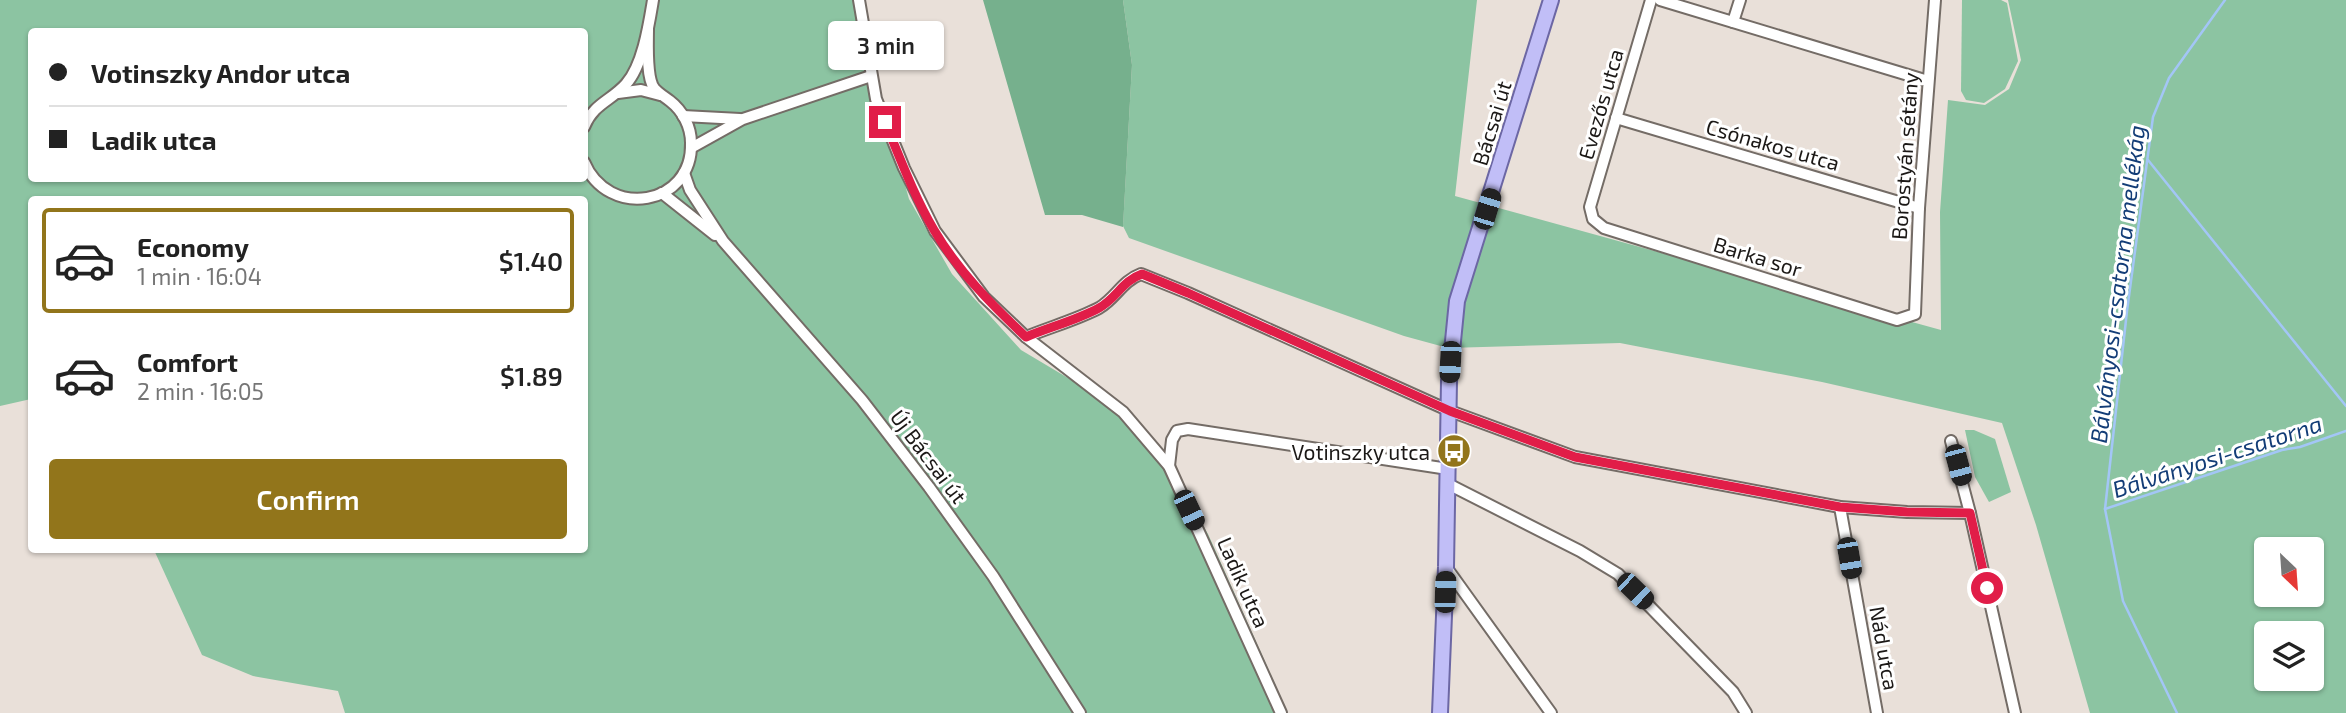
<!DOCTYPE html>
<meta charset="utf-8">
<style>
:root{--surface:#fff;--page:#f6f6f6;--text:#222;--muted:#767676;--line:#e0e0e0;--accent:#92751b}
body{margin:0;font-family:"Exo 2",sans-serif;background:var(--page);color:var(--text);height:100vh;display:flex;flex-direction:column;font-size:26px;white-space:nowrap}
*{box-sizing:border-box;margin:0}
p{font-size:23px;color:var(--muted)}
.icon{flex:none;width:38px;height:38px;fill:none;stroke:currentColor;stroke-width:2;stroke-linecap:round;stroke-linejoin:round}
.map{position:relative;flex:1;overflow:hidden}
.panel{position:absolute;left:28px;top:196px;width:560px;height:357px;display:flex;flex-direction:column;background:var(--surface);border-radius:7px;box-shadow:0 2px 5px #0004}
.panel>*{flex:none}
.guide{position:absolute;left:28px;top:28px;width:560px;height:154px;border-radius:7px;box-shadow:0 2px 5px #0004;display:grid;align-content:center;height:154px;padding:0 21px;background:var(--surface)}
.needle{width:46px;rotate:155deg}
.fabs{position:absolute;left:2254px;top:537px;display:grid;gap:14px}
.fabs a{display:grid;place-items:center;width:70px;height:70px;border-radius:7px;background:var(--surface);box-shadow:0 2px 5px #0004;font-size:35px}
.end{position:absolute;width:32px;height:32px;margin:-16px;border:9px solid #e11d48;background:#fff;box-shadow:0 0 0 4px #fff}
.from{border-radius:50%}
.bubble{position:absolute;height:49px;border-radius:7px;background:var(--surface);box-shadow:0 2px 5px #0004;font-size:23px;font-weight:600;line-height:49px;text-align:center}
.car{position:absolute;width:21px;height:42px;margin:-21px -10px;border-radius:9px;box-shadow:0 0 5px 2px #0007;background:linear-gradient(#222 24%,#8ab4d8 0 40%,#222 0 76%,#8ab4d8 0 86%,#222 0)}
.guide b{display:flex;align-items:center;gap:24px;height:66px;font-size:26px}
.guide b+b{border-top:2px solid var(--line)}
.guide i{width:18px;height:18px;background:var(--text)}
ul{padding:12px 0 0;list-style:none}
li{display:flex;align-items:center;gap:21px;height:105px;margin:0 14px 10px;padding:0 7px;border:4px solid transparent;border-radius:7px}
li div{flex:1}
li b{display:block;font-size:26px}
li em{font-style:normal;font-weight:600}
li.active{border-color:var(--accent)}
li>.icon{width:63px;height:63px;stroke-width:1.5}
.action{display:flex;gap:14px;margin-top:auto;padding:14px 21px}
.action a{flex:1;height:80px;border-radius:7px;background:var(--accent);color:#fff;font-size:28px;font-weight:600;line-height:80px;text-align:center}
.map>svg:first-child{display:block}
.green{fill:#8cc4a2;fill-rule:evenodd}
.forest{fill:#76b08d}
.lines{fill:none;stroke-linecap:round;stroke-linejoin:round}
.stream{stroke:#a3c6f6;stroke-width:2.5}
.minor-casing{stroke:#746c66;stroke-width:14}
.major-casing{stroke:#6c67a4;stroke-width:18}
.minor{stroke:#fff;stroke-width:10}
.major{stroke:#c1bef7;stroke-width:14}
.route{stroke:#e11d48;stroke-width:9}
.labels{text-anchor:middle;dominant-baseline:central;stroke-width:6;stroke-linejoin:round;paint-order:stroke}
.street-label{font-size:21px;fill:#1b1816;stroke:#fff}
.poi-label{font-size:21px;fill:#1b1816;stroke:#fff;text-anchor:end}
.water-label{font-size:23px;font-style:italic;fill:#133d77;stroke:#fff}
</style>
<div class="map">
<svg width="2346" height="713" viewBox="0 0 2346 713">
<rect width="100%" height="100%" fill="#e9e0d9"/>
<g class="green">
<path d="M 0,0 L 853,0 L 909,199 L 952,274 L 1021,350 L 1105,400 L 1168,465 L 1208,534 L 1288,713 L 345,713 L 338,691 L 253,676 L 202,655 L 154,550 L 584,550 L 584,200 L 32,200 L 31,399 L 0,406 ZM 32,32 L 584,32 L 584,178 L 32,178 Z"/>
<path d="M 1123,0 L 1477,0 L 1455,196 L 1941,330 L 1940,212 L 1948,100 L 1985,105 L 2009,89 L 2021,60 L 2008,0 L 2346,0 L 2346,713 L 2090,713 L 2036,525 L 2002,423 L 1822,382 L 1620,343 L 1448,348 L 1404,336 L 1129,238 L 1123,226 L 1132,65 ZM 2266,550 L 2312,550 L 2312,595 L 2266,595 ZM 2266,634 L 2312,634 L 2312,679 L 2266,679 Z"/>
<polygon points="1962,0 2001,0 2007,3 2018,61 2005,89 1984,103 1966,100 1961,91"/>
<polygon points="1965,430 1974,430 1995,439 2011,492 1989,502 1975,477"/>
</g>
<polygon class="forest" points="983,0 1123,0 1132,65 1123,227 1082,215 1045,215"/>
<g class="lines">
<g class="stream">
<polyline points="2148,160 2346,406"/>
<polyline points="2105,509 2282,450 2300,447 2346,431"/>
<polyline points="2177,713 2123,601 2105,509 2127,311 2153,117 2169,78 2225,0"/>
</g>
<g class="minor-casing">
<g id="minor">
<polyline points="859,0 876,99 904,168 935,231 984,297 1026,337 1123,412 1169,466 1281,713"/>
<polyline points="1651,0 1590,207 1593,219 1604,228 1897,320 1915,314 1919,208 1935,0"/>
<polyline points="1660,0 1928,81"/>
<polyline points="1733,22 1740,0"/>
<polyline points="618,93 641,90 660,95"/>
<polyline points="683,116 740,119"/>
<polyline points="1616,118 1919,208"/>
<path d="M 584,127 C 594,103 611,101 626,84 C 643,65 649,24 653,0"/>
<polyline points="691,148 743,119 871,76"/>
<path d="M 584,162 C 608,220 693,206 691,143 C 691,127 683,111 670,101 C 665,97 658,93 654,88 C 646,77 648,43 648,29"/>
<polyline points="684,173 690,190 723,241 862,400 929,487 993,576 1080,713"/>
<polyline points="662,193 715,235"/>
<path d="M 1026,337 C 1050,327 1076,320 1099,308 C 1116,298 1122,281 1141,274 L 1188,293 L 1450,411 L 1575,457 L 1840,507 L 1907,512 L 1970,513"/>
<polyline points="1951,441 1970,513 2015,713"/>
<polyline points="1169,466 1172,440 1177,431 1188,429 1448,469"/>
<polyline points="1448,484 1580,551 1618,574 1733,692 1746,713"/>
<polyline points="1840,507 1877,713"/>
<polyline points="1446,567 1551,713"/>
</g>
</g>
<g class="major-casing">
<polyline id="major" points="1440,713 1446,567 1449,381 1457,301 1551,0"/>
</g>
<use href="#minor" class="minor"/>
<use href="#major" class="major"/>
</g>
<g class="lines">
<path class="route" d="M 885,122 C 900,158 914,196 934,230 C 958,271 992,305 1026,337 C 1050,327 1077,320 1099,308 C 1117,298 1122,281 1142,274 L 1188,293 L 1450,411 L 1575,457 L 1840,507 L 1907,512 L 1970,513 L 1987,588"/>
</g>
<defs>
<g id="bus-disc" transform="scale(1.75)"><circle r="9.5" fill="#92751b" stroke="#fff"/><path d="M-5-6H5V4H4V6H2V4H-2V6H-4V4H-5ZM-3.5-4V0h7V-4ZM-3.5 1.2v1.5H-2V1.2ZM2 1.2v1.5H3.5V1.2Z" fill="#fff"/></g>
</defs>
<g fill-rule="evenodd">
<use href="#bus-disc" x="1454" y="451"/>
</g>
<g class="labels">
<g class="street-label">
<text transform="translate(1600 104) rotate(-74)">Evezős utca</text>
<text transform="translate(1491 123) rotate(-73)">Bácsai út</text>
<text transform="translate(1773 144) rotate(16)">Csónakos utca</text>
<text transform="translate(1904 156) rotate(-86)">Borostyán sétány</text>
<text transform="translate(1758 256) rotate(17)">Barka sor</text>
<text transform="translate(929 456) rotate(53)">Új Bácsai út</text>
<text transform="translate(1244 582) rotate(66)">Ladik utca</text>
<text transform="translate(1885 648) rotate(80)">Nád utca</text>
</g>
<g class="poi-label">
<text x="1430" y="451">Votinszky utca</text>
</g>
<g class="water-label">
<text transform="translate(2117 284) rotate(-83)">Bálványosi-csatorna mellékág</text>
<text transform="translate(2217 456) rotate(-18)">Bálványosi-csatorna</text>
</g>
</g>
</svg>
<div class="fabs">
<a><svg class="needle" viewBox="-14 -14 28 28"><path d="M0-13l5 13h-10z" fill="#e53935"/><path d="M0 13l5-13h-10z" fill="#767676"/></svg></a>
<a><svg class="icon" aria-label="layers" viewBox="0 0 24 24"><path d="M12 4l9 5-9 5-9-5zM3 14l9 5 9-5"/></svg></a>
</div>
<i class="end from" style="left:1987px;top:588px"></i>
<i class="end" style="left:885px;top:122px"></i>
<div class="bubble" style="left:828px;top:21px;width:116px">3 min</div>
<i class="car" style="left:1487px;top:209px;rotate:17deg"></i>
<i class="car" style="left:1450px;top:362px;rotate:183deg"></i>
<i class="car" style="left:1958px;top:465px;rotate:165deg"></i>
<i class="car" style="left:1189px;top:510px;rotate:155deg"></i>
<i class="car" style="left:1849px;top:558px;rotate:170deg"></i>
<i class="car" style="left:1635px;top:591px;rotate:134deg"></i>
<i class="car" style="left:1445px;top:592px;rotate:2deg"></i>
<div class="guide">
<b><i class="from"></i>Votinszky Andor utca</b>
<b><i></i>Ladik utca</b>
</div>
<section class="panel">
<ul>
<li class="active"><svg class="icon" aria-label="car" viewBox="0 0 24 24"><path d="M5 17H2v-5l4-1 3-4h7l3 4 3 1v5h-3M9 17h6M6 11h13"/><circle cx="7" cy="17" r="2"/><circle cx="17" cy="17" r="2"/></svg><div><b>Economy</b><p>1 min · 16:04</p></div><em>$1.40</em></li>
<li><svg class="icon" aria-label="car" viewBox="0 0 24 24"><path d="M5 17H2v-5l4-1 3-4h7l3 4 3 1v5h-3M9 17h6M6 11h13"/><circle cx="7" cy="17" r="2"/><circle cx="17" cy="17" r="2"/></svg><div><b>Comfort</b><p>2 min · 16:05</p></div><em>$1.89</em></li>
</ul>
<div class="action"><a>Confirm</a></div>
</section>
</div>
